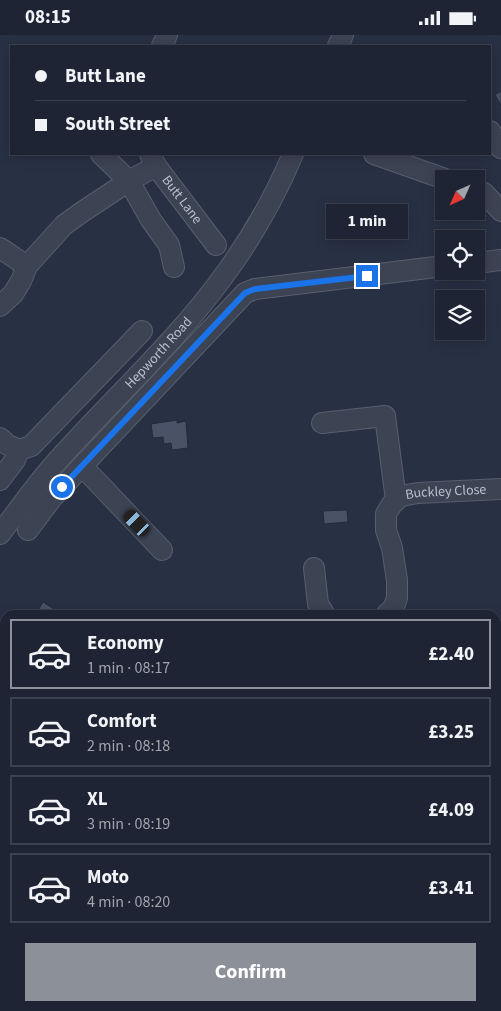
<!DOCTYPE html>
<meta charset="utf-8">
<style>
:root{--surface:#1e2433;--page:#2b303f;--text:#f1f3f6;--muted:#a1a4ac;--line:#3c414e;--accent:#8c9099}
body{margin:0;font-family:"Source Sans 3",sans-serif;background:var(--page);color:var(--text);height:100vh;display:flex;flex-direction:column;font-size:19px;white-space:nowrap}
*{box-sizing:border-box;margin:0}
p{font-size:16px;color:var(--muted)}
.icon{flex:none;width:28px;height:28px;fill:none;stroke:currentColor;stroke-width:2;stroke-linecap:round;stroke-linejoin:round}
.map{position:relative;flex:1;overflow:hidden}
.side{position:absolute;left:0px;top:575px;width:501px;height:401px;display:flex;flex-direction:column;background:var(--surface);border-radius:15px 15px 0 0;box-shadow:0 2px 12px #0003,0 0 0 1px var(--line)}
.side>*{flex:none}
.banner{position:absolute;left:10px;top:10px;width:481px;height:110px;border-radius:0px;box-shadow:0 2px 12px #0003,0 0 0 1px var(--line);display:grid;align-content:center;height:110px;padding:0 25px;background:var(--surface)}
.needle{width:32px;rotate:225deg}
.tools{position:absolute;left:435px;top:135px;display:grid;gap:10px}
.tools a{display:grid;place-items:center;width:50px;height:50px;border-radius:0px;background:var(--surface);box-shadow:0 2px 12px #0003,0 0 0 1px var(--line);font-size:25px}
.end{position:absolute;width:22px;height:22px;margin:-11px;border:6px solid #1a73e8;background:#fff;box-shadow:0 0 0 2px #fff}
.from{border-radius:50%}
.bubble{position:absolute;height:35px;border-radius:0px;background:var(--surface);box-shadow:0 2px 12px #0003,0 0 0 1px var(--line);font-size:16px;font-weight:700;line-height:35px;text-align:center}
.car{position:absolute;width:15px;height:30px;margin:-15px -8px;border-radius:6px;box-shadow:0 0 4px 1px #0007;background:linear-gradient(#222 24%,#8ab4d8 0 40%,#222 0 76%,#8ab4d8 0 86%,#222 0)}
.banner b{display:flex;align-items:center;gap:18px;height:48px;font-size:19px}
.banner b+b{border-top:1px solid var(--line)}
.banner i{width:12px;height:12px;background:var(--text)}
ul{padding:9px 0 0;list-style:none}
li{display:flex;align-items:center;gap:15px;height:70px;margin:0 10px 8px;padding:0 15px;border:2px solid var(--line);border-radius:0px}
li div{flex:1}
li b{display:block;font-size:19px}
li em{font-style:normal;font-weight:700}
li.on{border-color:var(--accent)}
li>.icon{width:45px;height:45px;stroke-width:1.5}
.action{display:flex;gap:10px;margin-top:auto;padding:10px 25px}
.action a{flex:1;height:58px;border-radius:0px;background:var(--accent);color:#fff;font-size:20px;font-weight:700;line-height:58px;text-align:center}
.status{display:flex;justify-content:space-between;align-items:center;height:35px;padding:0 25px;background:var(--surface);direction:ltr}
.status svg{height:14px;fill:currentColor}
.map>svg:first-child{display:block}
.green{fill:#2a3e45}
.building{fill:#4a5268;stroke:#232a3b}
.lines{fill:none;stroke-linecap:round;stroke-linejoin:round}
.minor-casing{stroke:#585e6e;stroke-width:22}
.highway-casing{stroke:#444b5b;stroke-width:30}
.minor{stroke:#3c4353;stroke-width:20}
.highway{stroke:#79715a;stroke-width:28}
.route{stroke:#1a73e8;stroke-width:6}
.labels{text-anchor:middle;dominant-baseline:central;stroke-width:5;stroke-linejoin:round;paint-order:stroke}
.street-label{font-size:14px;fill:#babfcd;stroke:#212839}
</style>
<div class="status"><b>08:15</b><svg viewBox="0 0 49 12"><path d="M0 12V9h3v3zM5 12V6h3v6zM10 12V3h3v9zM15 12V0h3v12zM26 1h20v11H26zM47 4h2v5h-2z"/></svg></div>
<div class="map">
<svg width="501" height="976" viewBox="0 0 501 976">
<rect width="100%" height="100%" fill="#283044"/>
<polygon class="green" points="5,970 206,971 207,976 0,976 0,973"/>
<g class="building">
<polygon points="501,56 501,70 495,60"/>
<polygon points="177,385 177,388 186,386 188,413 172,415 171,408 164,409 163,402 153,403 151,389"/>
<polygon points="347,475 348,487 324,489 323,476"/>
<polygon points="43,567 54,574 50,580 35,580"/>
<polygon points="3,658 5,659 5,681 0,678 0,659 2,660"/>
<polygon points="0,685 5,688 5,691 0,700"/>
<polygon points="5,817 5,843 0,838 0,823"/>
<polygon points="496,898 501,909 501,914 496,916"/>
<polygon points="332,972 358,976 332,976"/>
</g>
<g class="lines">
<g class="minor-casing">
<g id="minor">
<polyline points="162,11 167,0"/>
<polyline points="338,11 343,0"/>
<polyline points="490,96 501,113"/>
<polyline points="101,119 129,146 151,185 169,210 174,232"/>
<path id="s1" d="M 150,119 L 156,131 L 216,210"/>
<polyline points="374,119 445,144"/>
<polyline points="476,155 484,158 501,176"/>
<polyline points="0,213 27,231"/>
<polyline points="476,228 501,225"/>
<polyline points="0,271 13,259 21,246 27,231 64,190 82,177 129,146 156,131"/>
<polyline points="322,388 385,381 396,465"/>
<polyline points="0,403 8,410 19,415 31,411 142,296"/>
<polyline points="82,431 162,515"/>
<polyline points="0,445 15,425 19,415"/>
<polyline points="28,495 52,463 245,258 255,254 444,231"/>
<path id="s2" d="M 0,499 C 17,477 33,454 51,433 C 109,367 177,307 228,235 C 254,199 276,159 293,119"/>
<polyline points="314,533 318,569 325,580"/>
<path id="s3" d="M 386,580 L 394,572 L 397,563 L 397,545 L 392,513 L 386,495 L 386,479 L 392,469 L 401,461 L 418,458 L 501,454"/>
<polyline points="0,730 5,733"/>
<polyline points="501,748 499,795 501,808"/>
<polyline points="496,851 501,848"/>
<polyline points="496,968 501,967"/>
<polyline points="420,971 457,974 482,971"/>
</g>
</g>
<g class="highway-casing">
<g id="highway">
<polyline points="0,601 5,605"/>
<polyline points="309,971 310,976"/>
</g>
</g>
<use href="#minor" class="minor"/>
<use href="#highway" class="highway"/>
</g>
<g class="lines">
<polyline class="route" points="62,452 245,258 255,254 367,241"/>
</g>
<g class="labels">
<g class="street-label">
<text stroke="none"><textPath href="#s1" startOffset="56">Butt Lane</textPath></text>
<text stroke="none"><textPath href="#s2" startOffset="241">Hepworth Road</textPath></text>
<text stroke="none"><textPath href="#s3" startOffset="175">Buckley Close</textPath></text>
</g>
</g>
</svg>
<div class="tools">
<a><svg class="needle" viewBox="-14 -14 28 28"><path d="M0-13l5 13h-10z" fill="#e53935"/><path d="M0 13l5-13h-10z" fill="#a1a4ac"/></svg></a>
<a><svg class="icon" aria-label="locate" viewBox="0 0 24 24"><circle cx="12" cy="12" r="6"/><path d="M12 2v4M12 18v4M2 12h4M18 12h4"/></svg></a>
<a><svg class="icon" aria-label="layers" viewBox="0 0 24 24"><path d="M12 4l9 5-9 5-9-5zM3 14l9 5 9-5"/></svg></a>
</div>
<i class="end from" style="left:62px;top:452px"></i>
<i class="end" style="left:367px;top:241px"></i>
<div class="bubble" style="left:326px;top:169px;width:82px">1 min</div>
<i class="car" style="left:137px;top:488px;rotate:316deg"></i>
<div class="banner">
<b><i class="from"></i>Butt Lane</b>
<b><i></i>South Street</b>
</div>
<section class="side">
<ul>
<li class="on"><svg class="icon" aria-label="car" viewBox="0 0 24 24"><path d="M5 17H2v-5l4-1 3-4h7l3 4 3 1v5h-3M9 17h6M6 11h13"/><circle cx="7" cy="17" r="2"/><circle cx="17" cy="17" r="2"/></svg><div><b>Economy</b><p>1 min · 08:17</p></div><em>£2.40</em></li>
<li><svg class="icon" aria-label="car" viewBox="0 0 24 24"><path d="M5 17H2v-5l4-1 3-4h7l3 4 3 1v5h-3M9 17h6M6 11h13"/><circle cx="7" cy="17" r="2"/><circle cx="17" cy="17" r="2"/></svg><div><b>Comfort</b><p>2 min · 08:18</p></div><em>£3.25</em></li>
<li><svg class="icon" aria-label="car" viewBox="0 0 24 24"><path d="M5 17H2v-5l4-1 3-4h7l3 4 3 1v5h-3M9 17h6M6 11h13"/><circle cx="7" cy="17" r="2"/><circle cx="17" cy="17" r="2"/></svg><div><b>XL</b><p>3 min · 08:19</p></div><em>£4.09</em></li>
<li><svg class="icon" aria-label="car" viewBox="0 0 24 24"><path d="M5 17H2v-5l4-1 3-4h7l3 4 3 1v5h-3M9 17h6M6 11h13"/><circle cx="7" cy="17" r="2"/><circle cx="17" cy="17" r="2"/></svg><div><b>Moto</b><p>4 min · 08:20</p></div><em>£3.41</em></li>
</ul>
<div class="action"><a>Confirm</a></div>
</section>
</div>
